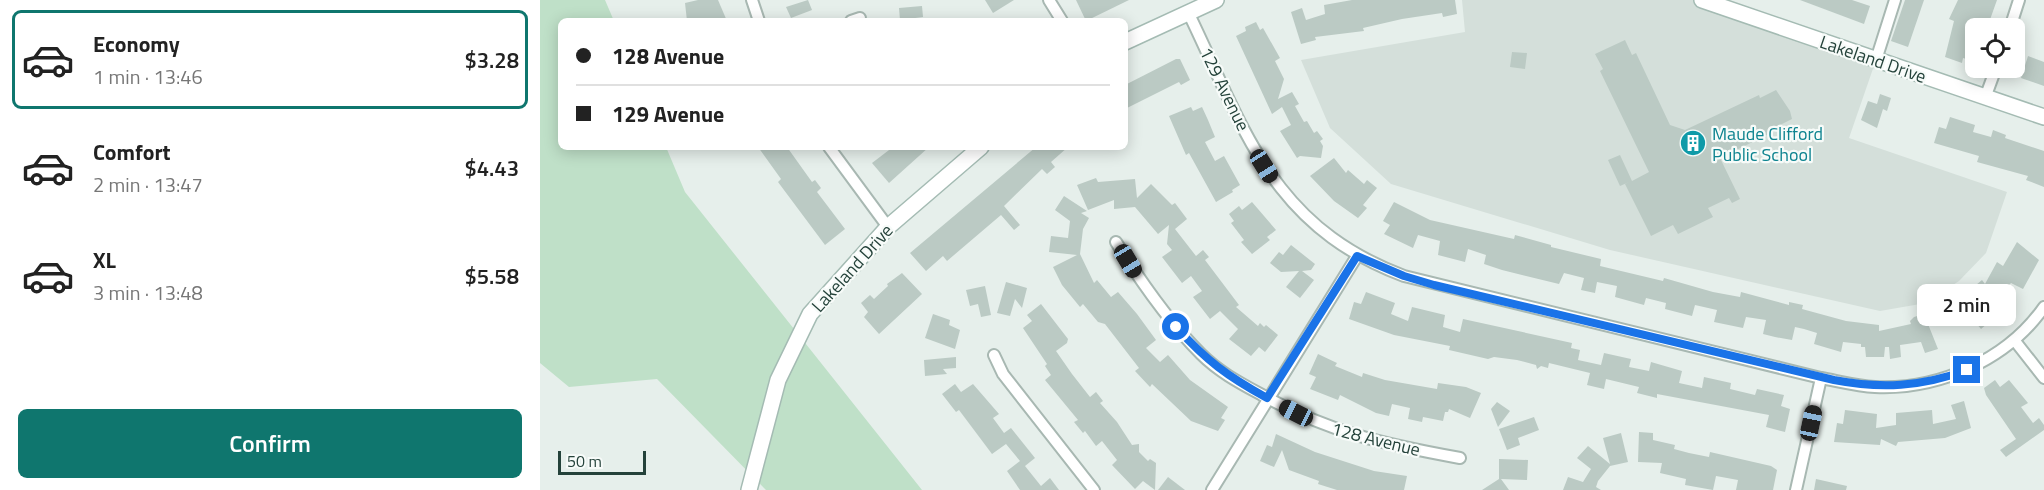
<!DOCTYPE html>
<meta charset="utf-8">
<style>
:root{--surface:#fff;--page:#f6f6f6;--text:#222;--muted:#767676;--line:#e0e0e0;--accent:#0f766e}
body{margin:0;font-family:"Titillium Web",sans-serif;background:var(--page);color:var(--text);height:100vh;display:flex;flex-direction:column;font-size:22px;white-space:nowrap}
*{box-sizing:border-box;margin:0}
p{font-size:20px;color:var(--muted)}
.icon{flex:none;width:33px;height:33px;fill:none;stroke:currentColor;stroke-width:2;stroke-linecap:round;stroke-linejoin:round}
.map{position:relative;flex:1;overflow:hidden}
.drawer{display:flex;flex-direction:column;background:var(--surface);width:540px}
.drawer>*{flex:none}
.banner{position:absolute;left:18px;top:18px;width:570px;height:132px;border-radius:9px;box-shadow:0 3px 15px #0003;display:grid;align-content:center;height:132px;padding:0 18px;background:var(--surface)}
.controls{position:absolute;left:1425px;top:18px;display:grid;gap:12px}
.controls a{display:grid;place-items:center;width:60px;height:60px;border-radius:9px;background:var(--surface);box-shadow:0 3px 15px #0003;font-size:30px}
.scale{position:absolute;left:18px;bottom:15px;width:88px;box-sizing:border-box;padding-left:6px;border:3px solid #24423a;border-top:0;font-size:16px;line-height:21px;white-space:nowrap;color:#24423a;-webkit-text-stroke:4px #f7fbf9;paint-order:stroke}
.end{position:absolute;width:27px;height:27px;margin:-14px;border:8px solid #1a73e8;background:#fff;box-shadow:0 0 0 3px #fff}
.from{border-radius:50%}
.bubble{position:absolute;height:42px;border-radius:9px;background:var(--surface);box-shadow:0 3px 15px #0003;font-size:20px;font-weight:600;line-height:42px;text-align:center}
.car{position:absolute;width:18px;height:36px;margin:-18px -9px;border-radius:8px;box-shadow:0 0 4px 2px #0007;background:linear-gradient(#222 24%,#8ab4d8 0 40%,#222 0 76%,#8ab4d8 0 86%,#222 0)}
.banner b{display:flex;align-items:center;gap:21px;height:57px;font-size:22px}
.banner b+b{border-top:2px solid var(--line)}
.banner i{width:15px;height:15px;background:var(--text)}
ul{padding:10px 0 0;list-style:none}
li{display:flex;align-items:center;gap:18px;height:99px;margin:0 12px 9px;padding:0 6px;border:3px solid transparent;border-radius:9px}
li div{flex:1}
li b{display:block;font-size:22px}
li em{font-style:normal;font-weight:600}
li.current{border-color:var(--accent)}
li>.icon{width:54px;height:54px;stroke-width:1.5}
.cta{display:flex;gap:12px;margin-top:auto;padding:12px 18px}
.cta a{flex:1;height:69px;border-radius:9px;background:var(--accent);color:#fff;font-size:24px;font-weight:600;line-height:69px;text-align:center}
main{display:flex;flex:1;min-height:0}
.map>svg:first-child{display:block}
.built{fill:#d4dfda}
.green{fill:#bfe0c8}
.building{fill:#bbcac4}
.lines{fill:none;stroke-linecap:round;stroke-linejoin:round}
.street-casing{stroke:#a8b8b2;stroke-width:14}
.secondary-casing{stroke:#a4bbb3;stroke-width:18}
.street{stroke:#fff;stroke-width:10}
.secondary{stroke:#fff;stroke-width:15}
.route{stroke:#1a73e8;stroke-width:8}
.labels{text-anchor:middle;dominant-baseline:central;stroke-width:4.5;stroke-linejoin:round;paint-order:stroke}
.street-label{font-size:18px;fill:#24423a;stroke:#f7fbf9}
.culture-label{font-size:18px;fill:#0d838f;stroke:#f7fbf9;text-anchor:start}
</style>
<main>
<section class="drawer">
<ul>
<li class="current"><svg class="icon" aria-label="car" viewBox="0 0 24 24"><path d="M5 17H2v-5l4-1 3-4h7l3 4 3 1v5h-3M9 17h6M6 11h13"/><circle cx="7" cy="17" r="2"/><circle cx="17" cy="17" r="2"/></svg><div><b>Economy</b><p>1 min · 13:46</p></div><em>$3.28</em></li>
<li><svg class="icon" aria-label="car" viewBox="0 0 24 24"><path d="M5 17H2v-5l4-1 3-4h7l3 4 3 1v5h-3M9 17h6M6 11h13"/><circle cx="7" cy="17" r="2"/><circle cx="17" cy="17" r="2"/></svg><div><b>Comfort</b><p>2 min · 13:47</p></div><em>$4.43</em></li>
<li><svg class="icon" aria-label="car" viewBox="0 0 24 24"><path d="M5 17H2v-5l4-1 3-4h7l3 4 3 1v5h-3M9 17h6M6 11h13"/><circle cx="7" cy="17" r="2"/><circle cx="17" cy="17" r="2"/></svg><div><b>XL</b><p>3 min · 13:48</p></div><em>$5.58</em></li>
</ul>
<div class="cta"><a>Confirm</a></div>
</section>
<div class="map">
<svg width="1504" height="490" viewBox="0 0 1504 490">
<rect width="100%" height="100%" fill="#e6efeb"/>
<polygon class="built" points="922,0 1162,0 1336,60 1309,138 1467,192 1446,253 1419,281 1386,303 1340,311 1070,250 851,184 790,128 761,60 925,32"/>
<polygon class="green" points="0,0 65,0 74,21 21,21 21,147 126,147 145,192 382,490 226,490 117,379 29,387 0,363"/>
<g class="building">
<polygon points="158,0 178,0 187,21 147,21 145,3"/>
<polygon points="268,0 272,10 251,18 246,7"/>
<polygon points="445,0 474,0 453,13"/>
<polygon points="536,0 589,0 546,21"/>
<polygon points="812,0 915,0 917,14 903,17 902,13 862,19 823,28 824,31 775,37 776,40 761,44 751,12 762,8 766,20 785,14 784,5"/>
<polygon points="1260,0 1312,0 1330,6 1324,24"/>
<polygon points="1365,0 1384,0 1368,47 1351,41"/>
<polygon points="1418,0 1457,0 1447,28 1436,28 1436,62 1423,58 1422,63 1405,57 1414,21 1409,19"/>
<polygon points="382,6 383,17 360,20 359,8"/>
<polygon points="716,22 720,30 723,28 740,58 735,61 744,79 738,99 752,92 759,104 755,106 764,122 767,121 774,133 777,131 783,139 780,141 783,146 781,158 760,156 757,158 740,131 751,125 742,107 732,114 696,36 706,31 705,27"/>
<polygon points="1085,40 1092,55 1096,53 1130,125 1145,130 1219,95 1220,98 1236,90 1250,111 1252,119 1236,127 1237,130 1180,158 1200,199 1192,203 1189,198 1168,208 1173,217 1138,234 1133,225 1111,236 1085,184 1089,182 1080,186 1068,160 1080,155 1092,181 1109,172 1060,71 1063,69 1055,54"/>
<polygon points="972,52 987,53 985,69 970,67"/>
<polygon points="1488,56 1504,62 1504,86 1481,78"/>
<polygon points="636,59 640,59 650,80 641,85 639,82 585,109 585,85"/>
<polygon points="1340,94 1351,98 1347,111 1343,109 1337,128 1321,120 1328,101 1337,104"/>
<polygon points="651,107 653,111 662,107 668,120 675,137 665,142 675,161 684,156 700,185 692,190 693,192 676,202 649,153 646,155 629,116"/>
<polygon points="1410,117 1435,125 1433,132 1451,137 1453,130 1466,135 1465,138 1504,151 1504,187 1486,180 1488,176 1437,162 1439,156 1394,143 1399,127 1406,129"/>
<polygon points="218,147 247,147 272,182 275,180 281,188 277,192 305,229 285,245 238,182 241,179"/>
<polygon points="353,147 389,147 349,183 332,163"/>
<polygon points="496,147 528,147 511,162 515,167 507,174 502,169 464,206 480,225 474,230 461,215 407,261 403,256 386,271 370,253"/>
<polygon points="794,158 806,173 808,170 824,184 827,180 837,188 823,205 827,208 818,218 794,201 770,176"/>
<polygon points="556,178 558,182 595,179 597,198 611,184 632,205 635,203 647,219 635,229 656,256 663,250 669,257 665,260 699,305 696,307 718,326 720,323 724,327 726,325 738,335 725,352 719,347 711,356 689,339 698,329 680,311 670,319 653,297 662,291 651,276 642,283 622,257 632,250 627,244 629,225 618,234 595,207 574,209 574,200 548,210 537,185"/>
<polygon points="524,196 547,211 541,213 549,218 543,229 540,254 554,283 557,280 571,297 578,292 597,314 616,340 606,348 620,362 628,355 650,380 688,407 681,418 685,420 678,431 651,421 612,384 610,387 595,371 599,368 565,324 558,322 543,304 540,307 522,285 513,267 537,255 509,252 511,236 528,238 530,221 515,210"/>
<polygon points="712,202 736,230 727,237 730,240 712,254 701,242 704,240 691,223 694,221 689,214 699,206 702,210"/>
<polygon points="854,202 890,220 974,239 975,235 1011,245 1011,247 1061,259 1060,266 1123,281 1124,278 1173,292 1200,297 1201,292 1249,305 1249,302 1263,305 1262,309 1306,321 1339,325 1339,331 1371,324 1370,321 1374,317 1384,314 1398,349 1385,353 1381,342 1360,345 1361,357 1350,359 1349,347 1345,347 1344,357 1326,357 1325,347 1321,347 1321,344 1303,342 1301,352 1274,344 1277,333 1264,329 1255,327 1252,340 1235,337 1223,334 1226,320 1206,317 1203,328 1174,322 1177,310 1155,305 1152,316 1125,309 1126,303 1106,298 1104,305 1075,297 1077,286 1057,282 1055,293 1041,290 1044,278 1024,273 1019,284 962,270 944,264 946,255 928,249 925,262 898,255 900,241 878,235 873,248 844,234 850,225 843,221"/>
<polygon points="1477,242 1499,260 1483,289 1471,283 1458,297 1467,307 1441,329 1431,317 1426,320 1413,304 1442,280 1445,284 1457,262 1463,266"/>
<polygon points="751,245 775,264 771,270 762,271 774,280 760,298 746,287 759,271 741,272 730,263 739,252 743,255"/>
<polygon points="362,273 382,294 339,334 324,317 328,312 321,303 330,295 334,299 348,286 347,284"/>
<polygon points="466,282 487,288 482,308 475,299 470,316 457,313"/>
<polygon points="445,286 451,315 441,317 438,304 430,306 426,290"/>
<polygon points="826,292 855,303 851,314 868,321 872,307 905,315 903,327 920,332 923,319 1032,343 1031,348 1040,350 1038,360 1061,365 1064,353 1091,359 1089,367 1109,371 1111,362 1142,371 1139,383 1162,388 1164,377 1191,383 1190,389 1215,395 1217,389 1244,395 1241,406 1250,409 1245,432 1226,427 1229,415 1117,394 1117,398 1097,393 1099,387 1066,379 1064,389 1047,385 1050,373 1009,363 1008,368 1001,366 997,369 996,365 977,360 954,357 948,359 909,350 910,346 854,335 809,319 814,302 821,304"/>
<polygon points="501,304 528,339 527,343 516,351 532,374 550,397 556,392 563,401 560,403 577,422 592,445 599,444 599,452 608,461 610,459 616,463 615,490 603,481 595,489 572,465 577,460 562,441 556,446 545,431 543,433 534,422 538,420 505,380 511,375 505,366 507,364 483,328 492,321 487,315"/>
<polygon points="393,314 410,320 409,325 420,330 415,349 385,338"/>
<polygon points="778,354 797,363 795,366 822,377 823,373 845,380 897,389 898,383 926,387 941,393 930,418 909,409 908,412 905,412 903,421 883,417 882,422 868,419 870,408 852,404 849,416 836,413 800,395 798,400 770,389 776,377 769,374"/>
<polygon points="416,357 416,368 403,369 407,374 385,376 384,360"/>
<polygon points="1455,380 1460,387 1469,380 1488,403 1481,407 1493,423 1499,418 1504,425 1504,430 1466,457 1460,450 1476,439 1446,395 1444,388"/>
<polygon points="415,384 421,392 433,384 459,414 453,418 464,433 471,428 495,458 485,466 501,486 510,478 519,490 480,490 467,471 480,461 466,444 452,454 419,410 416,412 402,394"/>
<polygon points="1424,401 1431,428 1405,438 1358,442 1356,446 1341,439 1340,445 1294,442 1297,423 1303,424 1305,410 1337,414 1336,428 1356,425 1356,413 1392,410 1393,424 1416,419 1411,405"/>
<polygon points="957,402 970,411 958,427 951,409"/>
<polygon points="994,417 999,430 978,438 980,445 967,450 959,429"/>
<polygon points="1099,432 1113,433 1113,440 1135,445 1134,449 1149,453 1169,457 1170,452 1231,466 1237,470 1233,490 1196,490 1198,480 1176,476 1173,490 1145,485 1146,479 1120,473 1122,463 1098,462"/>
<polygon points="1081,433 1088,462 1070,466 1058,481 1056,487 1061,490 1023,490 1028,477 1043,482 1051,469 1037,458 1048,446 1070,464 1063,438"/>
<polygon points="736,434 775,452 834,471 867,476 864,490 797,490 778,484 779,481 749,470 742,450 734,467 720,461 727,445 732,447"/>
<polygon points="959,459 988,460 987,480 961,479 969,490 942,490 959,479"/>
<polygon points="628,477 645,490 618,490"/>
<polygon points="1276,479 1307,486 1306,490 1274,490"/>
</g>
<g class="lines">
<g class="street-casing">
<g id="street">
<polyline points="212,0 219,21"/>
<polyline points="509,0 522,21"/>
<path d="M 648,12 C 705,130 731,226 864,276 L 1281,378 C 1298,381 1317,386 1335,387 C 1399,390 1467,360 1504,307"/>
<polyline points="311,21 320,18"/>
<polyline points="1470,28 1479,0"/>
<polyline points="1336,60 1355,0"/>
<polyline points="1445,98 1456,68"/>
<polyline points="289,147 348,227"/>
<path d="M 576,242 C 601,282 628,321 661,354 C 679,372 700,383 722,395 C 791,433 843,444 920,458"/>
<polyline points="1475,341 1504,378"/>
<polyline points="454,355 463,374 554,490"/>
<polyline points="672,490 817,256"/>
<polyline points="1256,490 1281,378"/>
</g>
</g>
<g class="secondary-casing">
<g id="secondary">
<polyline points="1162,0 1504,117"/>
<polyline points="585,42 676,0"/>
<polyline points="209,490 238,380 270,314 348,227 441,147"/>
</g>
</g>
<use href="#street" class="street"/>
<use href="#secondary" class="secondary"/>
</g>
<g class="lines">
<path class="route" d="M 636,327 C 667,361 687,376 727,398 L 817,256 L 864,276 L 894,285 L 1294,380 C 1341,389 1381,387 1427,370"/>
</g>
<defs>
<g id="building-disc" transform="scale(1.35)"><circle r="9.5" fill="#0f9aa8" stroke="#f7fbf9"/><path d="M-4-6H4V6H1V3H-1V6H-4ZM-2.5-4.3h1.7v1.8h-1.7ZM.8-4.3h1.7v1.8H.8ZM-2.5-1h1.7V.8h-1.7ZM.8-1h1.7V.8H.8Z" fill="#fff"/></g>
</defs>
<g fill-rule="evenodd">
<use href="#building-disc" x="1153" y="143"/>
</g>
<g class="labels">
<g class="street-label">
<text transform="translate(1333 59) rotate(19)">Lakeland Drive</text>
<text transform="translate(685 89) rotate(64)">129 Avenue</text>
<text transform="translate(312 268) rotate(-48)">Lakeland Drive</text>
<text transform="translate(836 439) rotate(14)">128 Avenue</text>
</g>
<g class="culture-label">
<text x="1172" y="133">Maude Clifford<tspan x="1172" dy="21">Public School</tspan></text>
</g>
</g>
</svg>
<div class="controls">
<a><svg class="icon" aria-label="locate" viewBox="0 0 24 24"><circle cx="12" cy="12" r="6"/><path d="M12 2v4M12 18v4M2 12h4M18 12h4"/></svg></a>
</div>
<div class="scale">50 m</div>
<i class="end from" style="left:636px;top:327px"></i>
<i class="end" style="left:1427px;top:370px"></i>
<div class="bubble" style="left:1377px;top:284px;width:99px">2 min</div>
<i class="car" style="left:724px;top:166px;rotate:148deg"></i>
<i class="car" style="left:588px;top:261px;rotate:149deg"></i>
<i class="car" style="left:756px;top:413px;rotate:297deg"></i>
<i class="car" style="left:1271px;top:423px;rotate:12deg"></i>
<div class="banner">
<b><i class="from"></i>128 Avenue</b>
<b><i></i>129 Avenue</b>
</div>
</div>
</main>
